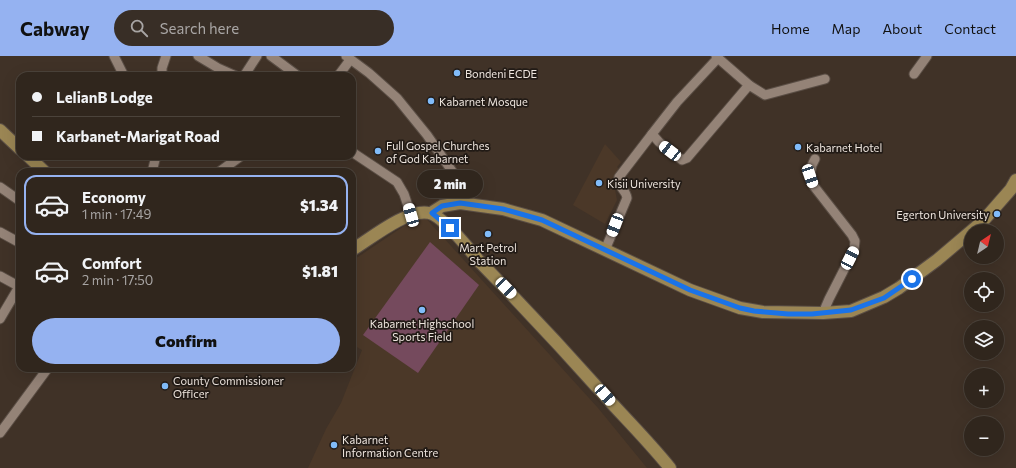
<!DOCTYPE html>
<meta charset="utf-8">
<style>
:root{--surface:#30261d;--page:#382e26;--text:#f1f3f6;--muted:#a8a5a4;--line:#4b433b;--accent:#95b2f1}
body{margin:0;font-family:Commissioner,sans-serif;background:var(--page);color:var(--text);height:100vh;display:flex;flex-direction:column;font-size:15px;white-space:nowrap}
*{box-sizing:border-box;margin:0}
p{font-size:13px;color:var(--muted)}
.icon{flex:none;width:22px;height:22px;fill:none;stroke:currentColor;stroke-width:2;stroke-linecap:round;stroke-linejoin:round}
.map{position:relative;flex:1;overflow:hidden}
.panel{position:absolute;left:16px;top:112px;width:340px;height:204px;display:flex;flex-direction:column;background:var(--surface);border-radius:12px;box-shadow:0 4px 16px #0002,0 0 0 1px var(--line)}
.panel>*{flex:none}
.top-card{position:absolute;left:16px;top:16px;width:340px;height:88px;border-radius:12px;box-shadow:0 4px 16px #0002,0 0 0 1px var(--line);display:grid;align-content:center;height:88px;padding:0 16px;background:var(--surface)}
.needle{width:26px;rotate:35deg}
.buttons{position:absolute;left:964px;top:168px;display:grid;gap:8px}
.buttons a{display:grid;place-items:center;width:40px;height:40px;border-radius:50%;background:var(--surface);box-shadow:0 4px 16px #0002,0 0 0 1px var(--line);font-size:20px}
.end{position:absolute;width:18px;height:18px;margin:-9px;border:5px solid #1a73e8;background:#fff;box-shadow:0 0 0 2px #fff}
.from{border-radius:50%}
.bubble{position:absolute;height:28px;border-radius:14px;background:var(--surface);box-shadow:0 4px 16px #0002,0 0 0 1px var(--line);font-size:13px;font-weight:800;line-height:28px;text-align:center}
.car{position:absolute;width:12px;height:24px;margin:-12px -6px;border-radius:5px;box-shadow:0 0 3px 1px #0007;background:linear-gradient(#fff 24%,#345 0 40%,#fff 0 76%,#345 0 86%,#fff 0)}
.top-card b{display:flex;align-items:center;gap:14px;height:38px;font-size:15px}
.top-card b+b{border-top:1px solid var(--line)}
.top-card i{width:10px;height:10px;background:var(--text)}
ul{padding:7px 0 0;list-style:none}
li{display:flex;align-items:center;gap:12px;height:60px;margin:0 8px 6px;padding:0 8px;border:2px solid transparent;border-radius:12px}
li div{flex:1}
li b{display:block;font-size:15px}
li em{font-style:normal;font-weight:800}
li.current{border-color:var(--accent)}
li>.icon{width:36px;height:36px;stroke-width:1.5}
.button{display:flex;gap:8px;margin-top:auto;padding:8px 16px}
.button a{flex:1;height:46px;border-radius:24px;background:var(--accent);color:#111;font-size:16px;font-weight:800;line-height:46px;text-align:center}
header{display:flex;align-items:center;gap:24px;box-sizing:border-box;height:56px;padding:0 20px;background:var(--accent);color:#111}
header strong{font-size:19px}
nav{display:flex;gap:22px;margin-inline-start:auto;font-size:14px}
.search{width:280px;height:36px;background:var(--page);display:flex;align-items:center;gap:10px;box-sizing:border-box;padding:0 14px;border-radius:22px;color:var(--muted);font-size:15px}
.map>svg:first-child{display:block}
.built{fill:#4b3828}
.green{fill:#754a5d}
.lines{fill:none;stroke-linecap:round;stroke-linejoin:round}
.minor-casing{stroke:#5a4e45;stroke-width:11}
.major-casing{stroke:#5a4e45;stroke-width:14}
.minor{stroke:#948377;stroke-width:9}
.major{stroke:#9b8654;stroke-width:12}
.route{stroke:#1a73e8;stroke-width:5}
.poi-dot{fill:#81bcfa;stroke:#221b16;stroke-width:1.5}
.labels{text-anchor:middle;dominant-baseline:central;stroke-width:3.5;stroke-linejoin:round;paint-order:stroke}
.poi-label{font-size:11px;fill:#eee5de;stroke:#221b16;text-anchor:start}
</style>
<header>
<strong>Cabway</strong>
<div class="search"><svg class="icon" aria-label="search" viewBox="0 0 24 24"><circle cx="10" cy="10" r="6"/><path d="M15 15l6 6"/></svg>Search here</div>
<nav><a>Home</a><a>Map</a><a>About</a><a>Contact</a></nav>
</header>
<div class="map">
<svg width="1016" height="412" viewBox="0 0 1016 412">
<rect width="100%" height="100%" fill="#403227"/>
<g class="built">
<polygon points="605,88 621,106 617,111 619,113 613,123 617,144 605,168 573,149"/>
<polygon points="422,158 598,352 647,412 308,412 326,373 341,347 362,294 352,288 352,205"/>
</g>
<polygon class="green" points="430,186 479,229 418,317 363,279"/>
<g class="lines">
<g class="minor-casing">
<g id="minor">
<polyline points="114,0 124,20"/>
<polyline points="198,0 218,12 236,20"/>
<polyline points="271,0 298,20"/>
<polyline points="346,0 369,17 397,42 427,79 454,118 460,132 460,147"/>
<polyline points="716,0 718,2 677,46 652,78 659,86 682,104 687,102 749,29 718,2"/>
<polyline points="914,18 927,0"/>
<polyline points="162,20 162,12 166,0"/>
<polyline points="244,20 257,0"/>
<polyline points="338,20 350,4"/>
<polyline points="749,29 765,39 825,23"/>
<polyline points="352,96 397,126 404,138 411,159"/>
<polyline points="815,103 812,109 810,120 813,129 852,179 855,185 854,194 829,243 823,257"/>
<polyline points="152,116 156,100"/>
<polyline points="219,116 241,100"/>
<polyline points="0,131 20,145"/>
<polyline points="0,176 20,187"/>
<path d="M 605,194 L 627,142 C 626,133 618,133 619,121 L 652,78"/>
<polyline points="0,220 20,231"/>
<polyline points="0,263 20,229"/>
<polyline points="0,377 48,312"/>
</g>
</g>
<g class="major-casing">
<g id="major">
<polyline points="0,74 20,93"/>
<polyline points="28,100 45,116"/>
<polyline points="431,157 442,150 460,147 503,153 542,164 690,234 740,252 763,256 823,257 851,255 884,241 899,232 937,204 983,165 1011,133 1016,124"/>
<path d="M 352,194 C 370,183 408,152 429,157 C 443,160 469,193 479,205 C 522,249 564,294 605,340 C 627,364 650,387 670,412"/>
</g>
</g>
<use href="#minor" class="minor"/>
<use href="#major" class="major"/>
</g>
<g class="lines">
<polyline class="route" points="450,172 432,157 442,150 460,147 503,153 542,164 690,234 740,252 754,255 788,258 812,258 851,254 884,242 912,223"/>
</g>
<g class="poi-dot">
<circle cx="457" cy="17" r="4"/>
<circle cx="431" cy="45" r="4"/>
<circle cx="798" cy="91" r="4"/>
<circle cx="378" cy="95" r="4"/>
<circle cx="599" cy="127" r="4"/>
<circle cx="997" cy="158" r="4"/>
<circle cx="488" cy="178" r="4"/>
<circle cx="422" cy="254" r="4"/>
<circle cx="165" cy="330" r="4"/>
<circle cx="334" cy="389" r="4"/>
</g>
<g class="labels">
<g class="poi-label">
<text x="465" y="17">Bondeni ECDE</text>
<text x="439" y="45">Kabarnet Mosque</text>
<text x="386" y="89">Full Gospel Churches<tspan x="386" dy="13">of God Kabarnet</tspan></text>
<text x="806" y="91">Kabarnet Hotel</text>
<text x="607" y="127">Kisii University</text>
<text x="989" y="158" text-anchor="end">Egerton University</text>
<text x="488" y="191" text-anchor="middle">Mart Petrol<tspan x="488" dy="13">Station</tspan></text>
<text x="422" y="267" text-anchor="middle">Kabarnet Highschool<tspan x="422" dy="13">Sports Field</tspan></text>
<text x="173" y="324">County Commissioner<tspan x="173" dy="13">Officer</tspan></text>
<text x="342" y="383">Kabarnet<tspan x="342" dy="13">Information Centre</tspan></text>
</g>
</g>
</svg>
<div class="buttons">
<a><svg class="needle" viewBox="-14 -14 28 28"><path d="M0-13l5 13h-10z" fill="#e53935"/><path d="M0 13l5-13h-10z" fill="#a8a5a4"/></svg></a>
<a><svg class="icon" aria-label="locate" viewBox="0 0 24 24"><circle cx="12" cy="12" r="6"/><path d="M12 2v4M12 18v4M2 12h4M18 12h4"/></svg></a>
<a><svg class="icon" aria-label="layers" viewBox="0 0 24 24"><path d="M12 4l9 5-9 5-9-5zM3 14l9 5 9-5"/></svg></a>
<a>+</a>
<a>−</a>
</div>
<i class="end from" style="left:912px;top:223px"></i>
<i class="end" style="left:450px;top:172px"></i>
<div class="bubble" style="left:417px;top:114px;width:66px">2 min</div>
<i class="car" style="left:670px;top:95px;rotate:308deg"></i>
<i class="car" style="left:810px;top:120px;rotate:161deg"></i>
<i class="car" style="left:411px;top:159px;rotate:344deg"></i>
<i class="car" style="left:615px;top:169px;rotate:201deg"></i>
<i class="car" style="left:850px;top:202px;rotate:27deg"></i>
<i class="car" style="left:506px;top:232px;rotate:136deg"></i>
<i class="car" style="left:605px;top:339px;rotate:138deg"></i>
<div class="top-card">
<b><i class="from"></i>LelianB Lodge</b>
<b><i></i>Karbanet-Marigat Road</b>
</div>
<section class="panel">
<ul>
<li class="current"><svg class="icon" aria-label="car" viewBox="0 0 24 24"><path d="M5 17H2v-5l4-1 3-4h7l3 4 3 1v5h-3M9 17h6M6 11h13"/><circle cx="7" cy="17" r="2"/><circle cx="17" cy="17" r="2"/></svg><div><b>Economy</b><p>1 min · 17:49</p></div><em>$1.34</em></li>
<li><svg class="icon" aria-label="car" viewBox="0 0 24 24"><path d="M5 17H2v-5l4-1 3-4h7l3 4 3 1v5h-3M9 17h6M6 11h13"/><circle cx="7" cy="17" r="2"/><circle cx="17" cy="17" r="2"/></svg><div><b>Comfort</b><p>2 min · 17:50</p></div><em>$1.81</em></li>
</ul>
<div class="button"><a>Confirm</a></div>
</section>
</div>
